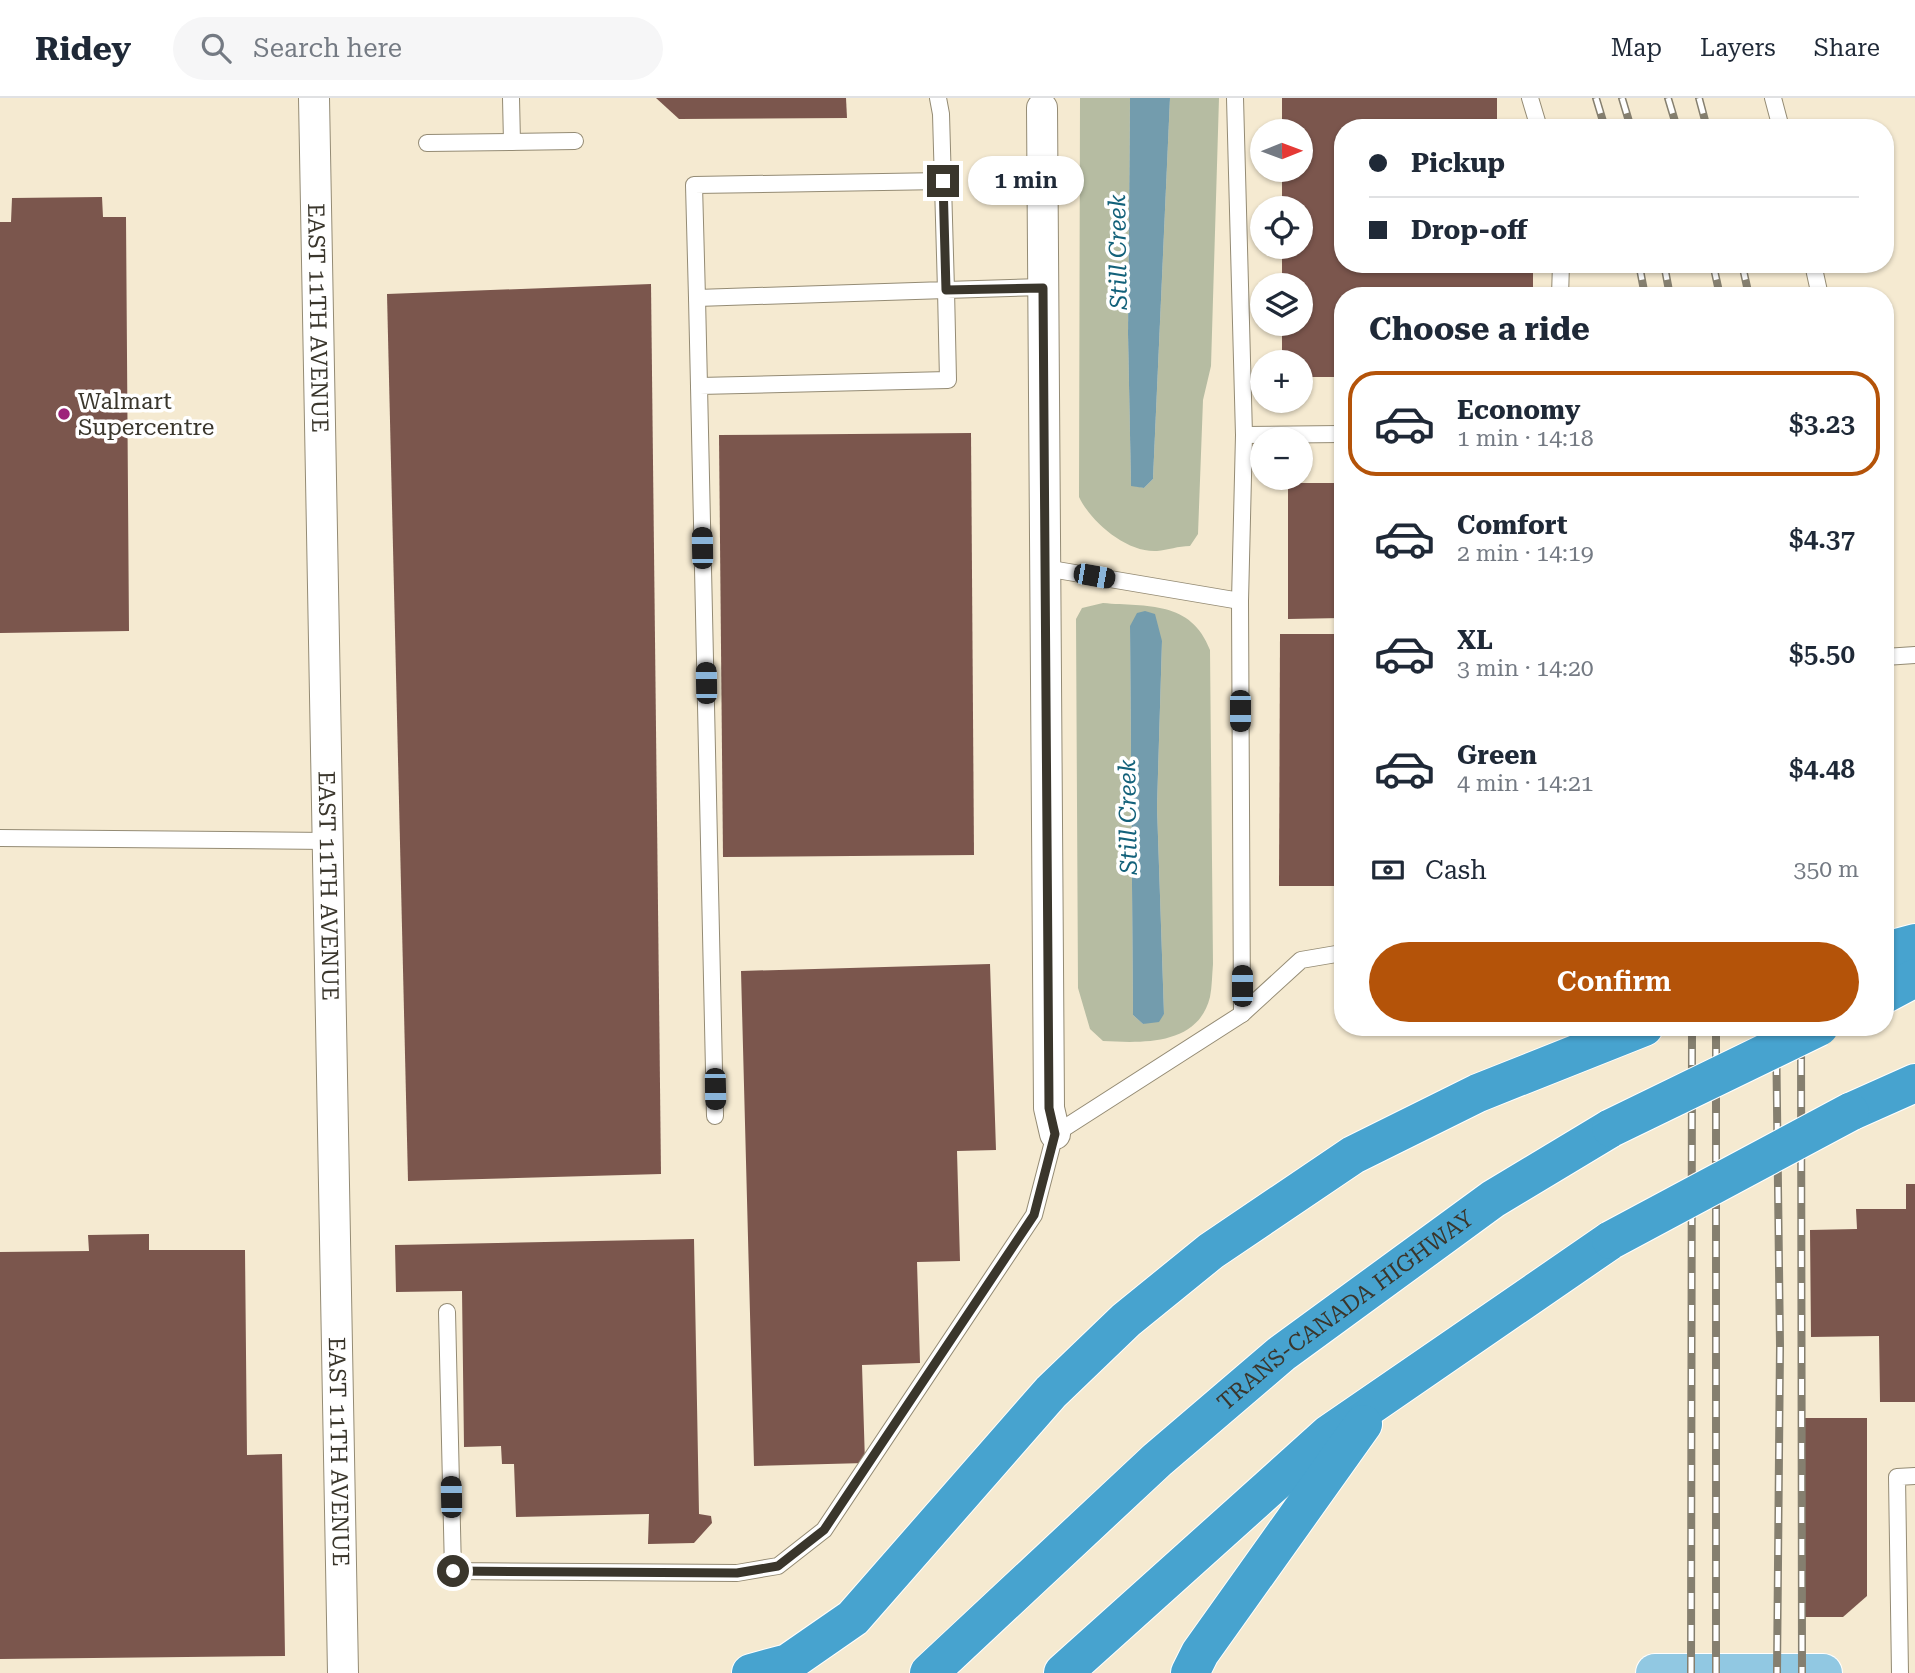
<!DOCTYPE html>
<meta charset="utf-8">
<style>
:root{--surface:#fff;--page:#f6f6f7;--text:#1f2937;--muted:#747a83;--line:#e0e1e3;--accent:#b45309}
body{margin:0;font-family:"Roboto Serif",serif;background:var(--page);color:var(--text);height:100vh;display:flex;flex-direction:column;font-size:26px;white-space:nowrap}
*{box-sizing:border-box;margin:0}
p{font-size:23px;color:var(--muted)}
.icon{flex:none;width:38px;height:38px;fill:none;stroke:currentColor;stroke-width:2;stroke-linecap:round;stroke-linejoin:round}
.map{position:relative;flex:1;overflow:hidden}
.sheet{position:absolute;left:1334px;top:189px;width:560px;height:749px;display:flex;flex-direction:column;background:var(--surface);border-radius:28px;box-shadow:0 2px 5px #0004}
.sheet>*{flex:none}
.guide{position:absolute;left:1334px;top:21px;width:560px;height:154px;border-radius:28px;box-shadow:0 2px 5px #0004;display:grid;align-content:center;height:154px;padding:0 35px;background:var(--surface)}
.needle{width:46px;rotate:89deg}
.fabs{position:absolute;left:1250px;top:21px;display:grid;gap:14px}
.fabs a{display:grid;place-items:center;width:63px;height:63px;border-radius:50%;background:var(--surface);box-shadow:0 2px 5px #0004;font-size:35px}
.end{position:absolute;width:32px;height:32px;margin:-16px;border:9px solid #3a362c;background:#fff;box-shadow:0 0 0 4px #fff}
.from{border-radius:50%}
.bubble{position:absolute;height:49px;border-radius:24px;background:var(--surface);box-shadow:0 2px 5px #0004;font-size:23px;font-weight:600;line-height:49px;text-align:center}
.car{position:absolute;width:21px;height:42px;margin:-21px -10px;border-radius:9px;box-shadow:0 0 5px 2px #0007;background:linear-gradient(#222 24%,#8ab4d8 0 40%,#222 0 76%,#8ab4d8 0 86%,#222 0)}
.guide b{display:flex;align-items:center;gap:24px;height:66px;font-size:26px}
.guide b+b{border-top:2px solid var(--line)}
.guide i{width:18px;height:18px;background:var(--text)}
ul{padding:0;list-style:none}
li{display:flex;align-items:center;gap:21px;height:105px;margin:0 14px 10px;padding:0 21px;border:4px solid transparent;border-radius:28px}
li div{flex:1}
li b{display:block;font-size:26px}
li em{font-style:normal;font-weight:600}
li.active{border-color:var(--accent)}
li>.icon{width:63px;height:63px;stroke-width:1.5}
h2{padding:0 35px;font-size:32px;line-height:84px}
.pay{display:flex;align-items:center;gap:18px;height:77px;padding:0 35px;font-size:26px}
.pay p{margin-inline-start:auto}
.cta{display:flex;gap:14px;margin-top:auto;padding:14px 35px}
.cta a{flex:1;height:80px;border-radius:42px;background:var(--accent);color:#fff;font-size:28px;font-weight:600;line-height:80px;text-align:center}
header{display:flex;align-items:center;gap:42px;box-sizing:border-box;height:98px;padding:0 35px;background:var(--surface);border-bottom:2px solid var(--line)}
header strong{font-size:33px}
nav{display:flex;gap:38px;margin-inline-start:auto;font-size:24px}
.search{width:490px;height:63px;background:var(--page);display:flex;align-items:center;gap:18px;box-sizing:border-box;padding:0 24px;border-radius:38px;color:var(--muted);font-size:26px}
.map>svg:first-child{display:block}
.green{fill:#b6bca2;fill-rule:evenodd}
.water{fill:#739cad}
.building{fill:#7b564d}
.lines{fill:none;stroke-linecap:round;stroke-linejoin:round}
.service-casing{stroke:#948b74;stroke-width:18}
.minor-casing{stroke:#948b74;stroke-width:32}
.primary-casing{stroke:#fff;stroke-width:40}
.motorway-casing{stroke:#fff;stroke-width:40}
.service{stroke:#fff;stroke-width:16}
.minor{stroke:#fff;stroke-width:30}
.primary{stroke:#91c8e2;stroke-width:38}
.motorway{stroke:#47a3cf;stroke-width:38}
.rail-casing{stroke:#857f6f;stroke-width:8}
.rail{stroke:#fff;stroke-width:5;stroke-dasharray:16;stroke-linecap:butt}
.motorway-bridge-casing{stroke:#fff;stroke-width:40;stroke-linecap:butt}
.motorway-bridge{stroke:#47a3cf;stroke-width:38}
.route{stroke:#3a362c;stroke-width:9}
.poi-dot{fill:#9d237a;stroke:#fff;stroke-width:2.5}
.labels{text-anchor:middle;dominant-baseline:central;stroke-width:7;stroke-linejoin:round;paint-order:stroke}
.street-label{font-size:23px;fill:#3a362c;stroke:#fff}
.poi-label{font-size:23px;fill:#3a362c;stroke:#fff;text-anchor:start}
.water-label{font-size:24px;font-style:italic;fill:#12617a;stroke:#fff}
</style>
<header>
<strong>Ridey</strong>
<div class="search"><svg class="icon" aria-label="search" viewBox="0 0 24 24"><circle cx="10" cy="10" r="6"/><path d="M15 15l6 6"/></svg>Search here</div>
<nav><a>Map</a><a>Layers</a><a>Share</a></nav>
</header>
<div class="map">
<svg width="1915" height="1575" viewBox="0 0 1915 1575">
<rect width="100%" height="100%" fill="#f5ead1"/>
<g class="green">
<path d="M 1080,0 L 1130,0 L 1128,236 L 1131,387 L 1144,390 L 1153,381 L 1170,0 L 1219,0 L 1211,268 L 1203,302 L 1198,436 L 1190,448 C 1178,448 1168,452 1157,453 C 1127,455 1091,424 1079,399 Z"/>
<path d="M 1103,505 C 1147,509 1191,502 1210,552 L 1213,866 C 1212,877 1212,889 1210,899 C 1198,948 1142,945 1103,943 L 1090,931 L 1078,890 L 1076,521 L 1082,510 ZM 1130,528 L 1162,543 L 1157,709 L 1164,916 L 1143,926 L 1133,917 Z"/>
</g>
<g class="water">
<polygon points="1130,0 1170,0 1153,381 1144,390 1131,388 1128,236"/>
<polygon points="1145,513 1155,516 1162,543 1157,709 1164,916 1159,924 1143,926 1133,917 1130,528 1137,515"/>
</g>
<g class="building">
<polygon points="656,0 846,0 847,20 679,21"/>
<polygon points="1282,0 1497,0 1497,30 1342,30 1342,166 1533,166 1533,198 1342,198 1342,279 1300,279 1300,264 1282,264 1282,226 1300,226 1300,187 1282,187 1282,149 1300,149 1300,110 1282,110 1282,72 1300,72 1300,33 1282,33"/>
<polygon points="102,99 103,119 126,119 129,533 0,535 0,124 11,124 12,100"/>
<polygon points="651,186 661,1076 408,1083 387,196"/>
<polygon points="971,335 974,757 723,759 719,337"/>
<polygon points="1288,385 1342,385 1342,520 1288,521"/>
<polygon points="1280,536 1342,536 1342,788 1279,788"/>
<polygon points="990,866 996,1052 957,1053 960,1163 917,1164 920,1265 862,1267 865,1365 754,1368 741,873"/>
<polygon points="1906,1086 1915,1086 1915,1304 1880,1304 1879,1238 1811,1239 1810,1132 1857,1131 1856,1111 1906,1111"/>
<polygon points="149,1136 149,1152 245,1152 247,1357 282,1356 285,1558 0,1561 0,1154 89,1153 88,1137"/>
<polygon points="694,1141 699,1416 711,1418 712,1425 694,1445 648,1446 649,1416 516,1419 514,1366 502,1366 501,1348 464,1349 462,1193 396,1194 395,1147"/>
<polygon points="1800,1320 1867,1320 1867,1498 1843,1519 1801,1519"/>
</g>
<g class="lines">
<g class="service-casing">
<g id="service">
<polyline points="511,0 512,44"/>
<polyline points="938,0 941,16 946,192 697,200 694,87 943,83"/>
<polyline points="1235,0 1244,337 1240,503 1242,916"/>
<polyline points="1530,0 1539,30"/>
<polyline points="1773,0 1781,30"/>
<polyline points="427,45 575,43"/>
<polyline points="1813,166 1820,198"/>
<polyline points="1560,198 1561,166"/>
<polyline points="697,200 699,288"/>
<polyline points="1244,337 1342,336"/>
<polyline points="1045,470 1240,503"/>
<polyline points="1885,559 1915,557"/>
<polyline points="0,740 328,743"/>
<polyline points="715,1018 699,288 948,282 946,192 1043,189"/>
<polyline points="447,1214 453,1473 737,1475 778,1468 824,1432 1034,1117 1055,1036 1242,916 1301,862 1342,855"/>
<polyline points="1900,1575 1897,1379 1915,1378"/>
</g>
</g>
<g class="minor-casing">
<g id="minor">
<path id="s1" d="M 314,0 L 343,1575"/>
<polyline points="1042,10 1049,1010 1055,1036"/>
</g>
</g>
<g class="primary-casing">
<polyline id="primary" points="1655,1575 1823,1575"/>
</g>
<g class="motorway-casing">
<g id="motorway">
<polyline points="1885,853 1915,845"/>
<polyline points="1885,896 1915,880"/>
<polyline points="1850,1014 1915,985"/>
<polyline points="751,1575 788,1565 853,1520 1051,1294 1126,1222 1211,1153 1353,1057 1478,995 1644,929"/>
<path id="s2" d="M 929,1575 L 1157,1362 L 1281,1256 L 1493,1101 L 1611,1030"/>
<polyline points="1063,1575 1329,1336 1611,1142"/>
<polyline points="1190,1575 1200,1555 1363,1326"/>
</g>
</g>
<use href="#service" class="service"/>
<use href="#minor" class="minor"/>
<use href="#primary" class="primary"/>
<use href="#motorway" class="motorway"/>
<g class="rail-casing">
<g id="rail">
<polyline points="1596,0 1605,30"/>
<polyline points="1622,0 1631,30"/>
<polyline points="1668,0 1677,30"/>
<polyline points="1699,0 1707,30"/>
<polyline points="1639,166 1645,198"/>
<polyline points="1664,166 1670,198"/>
<polyline points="1713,166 1720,198"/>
<polyline points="1742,166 1749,198"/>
<polyline points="1776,929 1780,1248 1777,1575"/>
<polyline points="1801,929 1802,1575"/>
<polyline points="1691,1575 1692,929"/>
<polyline points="1716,1575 1716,929"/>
</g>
</g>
<use href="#rail" class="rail"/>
<g class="motorway-bridge-casing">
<g id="motorway-bridge">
<polyline points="1611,1030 1819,929"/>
<polyline points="1611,1142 1850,1014"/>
</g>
</g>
<use href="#motorway-bridge" class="motorway-bridge"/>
</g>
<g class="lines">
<polyline class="route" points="453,1473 737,1475 778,1468 824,1432 1034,1117 1055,1036 1049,1010 1043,190 946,192 943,83"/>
</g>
<circle class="poi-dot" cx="64" cy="316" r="7"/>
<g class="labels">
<g class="street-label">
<text stroke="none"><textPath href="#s1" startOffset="220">EAST 11TH AVENUE</textPath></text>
<text stroke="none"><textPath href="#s1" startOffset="788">EAST 11TH AVENUE</textPath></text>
<text stroke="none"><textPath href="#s2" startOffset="553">TRANS-CANADA HIGHWAY</textPath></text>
<text stroke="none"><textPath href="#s1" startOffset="1354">EAST 11TH AVENUE</textPath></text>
</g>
<g class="poi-label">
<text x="78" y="303">Walmart<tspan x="78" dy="26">Supercentre</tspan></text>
</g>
<g class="water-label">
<text transform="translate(1118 154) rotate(-91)">Still Creek</text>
<text transform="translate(1128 719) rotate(-91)">Still Creek</text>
</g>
</g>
</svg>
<div class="fabs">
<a><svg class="needle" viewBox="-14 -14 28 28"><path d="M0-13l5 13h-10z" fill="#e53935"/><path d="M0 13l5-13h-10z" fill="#747a83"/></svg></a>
<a><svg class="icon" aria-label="locate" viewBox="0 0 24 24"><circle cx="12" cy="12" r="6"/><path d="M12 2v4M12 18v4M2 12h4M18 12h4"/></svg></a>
<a><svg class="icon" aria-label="layers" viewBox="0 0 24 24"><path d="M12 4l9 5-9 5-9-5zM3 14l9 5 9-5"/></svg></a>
<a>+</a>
<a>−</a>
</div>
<i class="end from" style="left:453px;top:1473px"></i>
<i class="end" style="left:943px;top:83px"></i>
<div class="bubble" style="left:968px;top:58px;width:116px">1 min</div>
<i class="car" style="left:702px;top:450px;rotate:359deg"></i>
<i class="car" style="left:1094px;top:478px;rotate:100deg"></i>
<i class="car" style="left:706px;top:585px;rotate:359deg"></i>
<i class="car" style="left:1240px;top:613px;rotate:180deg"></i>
<i class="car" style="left:1242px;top:888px;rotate:0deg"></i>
<i class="car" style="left:715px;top:991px;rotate:179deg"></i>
<i class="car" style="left:451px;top:1399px;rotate:359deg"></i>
<div class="guide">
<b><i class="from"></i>Pickup</b>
<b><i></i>Drop-off</b>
</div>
<section class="sheet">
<h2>Choose a ride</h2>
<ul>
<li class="active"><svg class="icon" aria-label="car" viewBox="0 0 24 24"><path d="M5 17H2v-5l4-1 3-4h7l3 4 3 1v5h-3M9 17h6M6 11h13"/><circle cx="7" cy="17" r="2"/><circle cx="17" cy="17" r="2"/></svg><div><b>Economy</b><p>1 min · 14:18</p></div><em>$3.23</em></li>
<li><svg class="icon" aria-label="car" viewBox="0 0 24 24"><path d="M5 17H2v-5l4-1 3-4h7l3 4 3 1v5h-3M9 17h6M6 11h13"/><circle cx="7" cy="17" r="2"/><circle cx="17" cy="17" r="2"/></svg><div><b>Comfort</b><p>2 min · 14:19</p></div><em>$4.37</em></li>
<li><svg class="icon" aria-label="car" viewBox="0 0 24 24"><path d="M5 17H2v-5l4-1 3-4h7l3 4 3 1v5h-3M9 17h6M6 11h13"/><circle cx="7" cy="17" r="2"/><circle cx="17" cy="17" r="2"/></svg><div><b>XL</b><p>3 min · 14:20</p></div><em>$5.50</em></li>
<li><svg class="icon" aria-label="car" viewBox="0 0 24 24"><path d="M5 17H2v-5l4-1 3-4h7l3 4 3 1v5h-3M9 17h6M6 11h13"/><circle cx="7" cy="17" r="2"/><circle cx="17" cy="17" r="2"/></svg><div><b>Green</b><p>4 min · 14:21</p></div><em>$4.48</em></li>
</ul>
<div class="pay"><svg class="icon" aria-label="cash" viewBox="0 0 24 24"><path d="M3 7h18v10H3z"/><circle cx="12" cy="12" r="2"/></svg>Cash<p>350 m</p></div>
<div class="cta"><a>Confirm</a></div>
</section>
</div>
